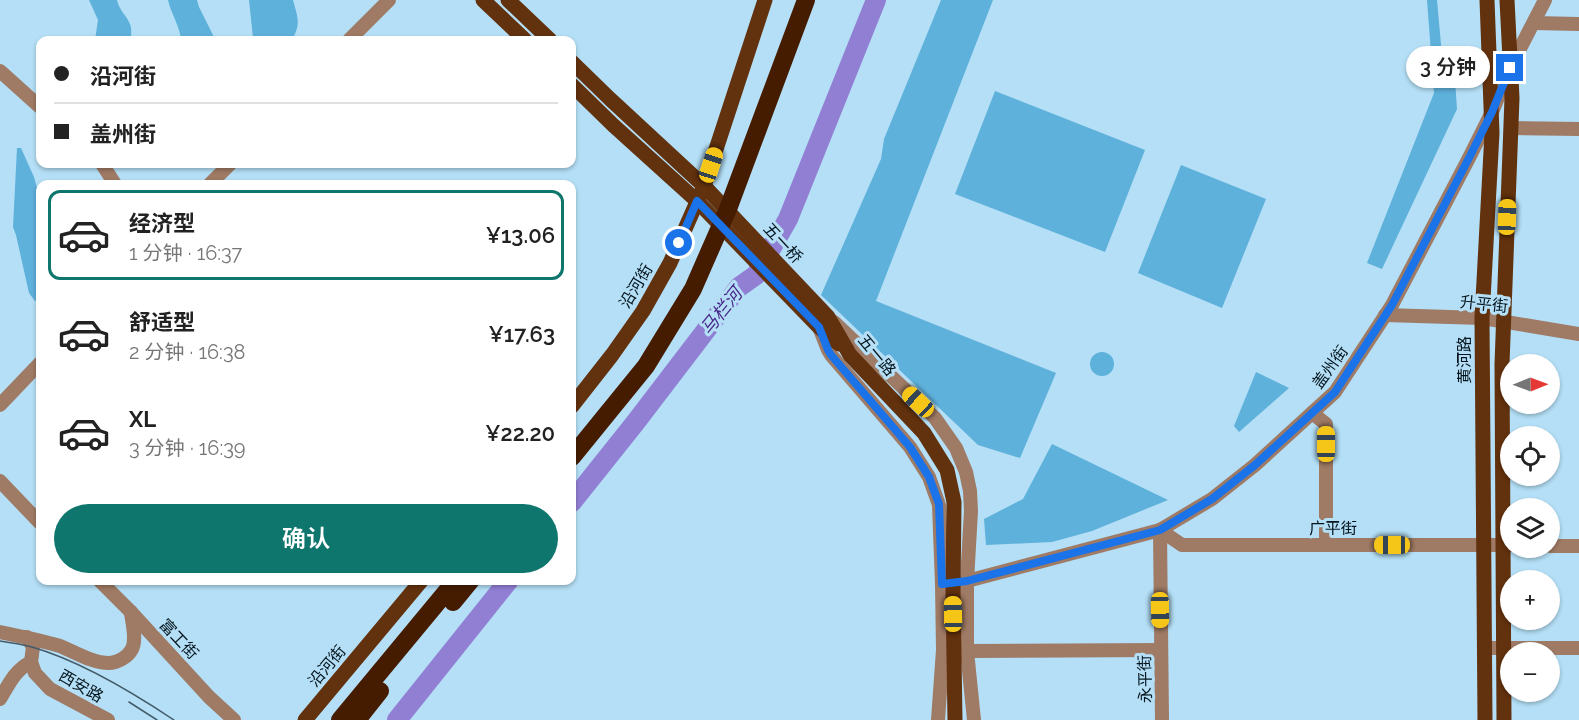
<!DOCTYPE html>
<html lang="zh">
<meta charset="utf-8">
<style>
:root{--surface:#fff;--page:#f6f6f6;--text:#222;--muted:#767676;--line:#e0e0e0;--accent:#0f766e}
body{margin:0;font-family:Raleway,"Noto Sans SC",sans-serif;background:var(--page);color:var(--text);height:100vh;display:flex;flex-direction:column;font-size:22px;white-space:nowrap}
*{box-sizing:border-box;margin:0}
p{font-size:20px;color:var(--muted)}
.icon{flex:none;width:33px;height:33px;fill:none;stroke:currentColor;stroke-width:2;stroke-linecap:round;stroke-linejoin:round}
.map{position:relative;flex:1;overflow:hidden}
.drawer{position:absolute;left:36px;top:180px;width:540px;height:405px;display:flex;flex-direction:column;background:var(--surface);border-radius:12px;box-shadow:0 2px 4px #0004}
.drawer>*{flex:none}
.banner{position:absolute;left:36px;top:36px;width:540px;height:132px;border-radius:12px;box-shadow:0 2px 4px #0004;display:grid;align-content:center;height:132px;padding:0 18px;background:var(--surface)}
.needle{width:39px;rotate:89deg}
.tools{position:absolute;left:1500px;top:354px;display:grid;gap:12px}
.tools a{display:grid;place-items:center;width:60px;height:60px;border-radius:50%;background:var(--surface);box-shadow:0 2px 4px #0004;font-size:30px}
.end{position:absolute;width:27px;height:27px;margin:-14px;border:8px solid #1a73e8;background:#fff;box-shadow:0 0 0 3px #fff}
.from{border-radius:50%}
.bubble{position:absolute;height:42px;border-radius:21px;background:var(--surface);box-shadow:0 2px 4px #0004;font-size:20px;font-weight:600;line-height:42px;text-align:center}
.car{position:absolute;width:18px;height:36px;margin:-18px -9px;border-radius:8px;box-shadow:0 0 4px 2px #0007;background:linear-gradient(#f5c518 24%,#345 0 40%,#f5c518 0 76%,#345 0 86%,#f5c518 0)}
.banner b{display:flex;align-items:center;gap:21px;height:57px;font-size:22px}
.banner b+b{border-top:2px solid var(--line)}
.banner i{width:15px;height:15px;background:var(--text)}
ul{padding:10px 0 0;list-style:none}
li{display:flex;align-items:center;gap:18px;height:90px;margin:0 12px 9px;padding:0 6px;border:3px solid transparent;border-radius:12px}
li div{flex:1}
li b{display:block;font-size:22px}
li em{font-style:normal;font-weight:600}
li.current{border-color:var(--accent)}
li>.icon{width:54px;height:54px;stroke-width:1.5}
.button{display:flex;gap:12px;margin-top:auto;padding:12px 18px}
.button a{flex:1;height:69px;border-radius:36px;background:var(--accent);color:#fff;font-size:24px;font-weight:600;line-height:69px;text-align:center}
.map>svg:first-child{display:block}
.green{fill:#5eb1db}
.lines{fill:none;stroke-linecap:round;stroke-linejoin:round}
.river{stroke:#917fd4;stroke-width:20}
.minor{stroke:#9f7a64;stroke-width:14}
.major{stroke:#62310d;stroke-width:15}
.highway{stroke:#451c00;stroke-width:18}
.tram{stroke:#435b69;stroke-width:1.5}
.route{stroke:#1a73e8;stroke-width:8}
.labels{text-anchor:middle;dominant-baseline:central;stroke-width:6;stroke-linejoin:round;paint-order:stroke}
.street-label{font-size:16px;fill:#06151d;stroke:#b4dff6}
.water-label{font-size:18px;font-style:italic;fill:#49298c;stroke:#b4dff6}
</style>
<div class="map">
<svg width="1579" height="720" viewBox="0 0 1579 720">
<rect width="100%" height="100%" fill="#b4dff6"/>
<g class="green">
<path d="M 89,0 L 117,0 C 119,10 126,15 130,24 C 132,29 131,35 131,40 L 95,40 L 98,20 Z"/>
<path d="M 168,0 L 197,0 L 199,7 L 213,35 L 213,40 L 181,40 C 180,26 171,14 168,0 Z"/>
<path d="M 249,0 L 293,0 C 298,19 301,23 292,40 L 256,40 L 253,38 Z"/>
<polygon points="941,0 993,0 876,301 1056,373 1020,458 978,445 821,295 881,159 884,139"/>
<polygon points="1427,0 1437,0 1444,78 1455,80 1457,109 1382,269 1367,263 1434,93"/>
<polygon points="995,91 1145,150 1105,252 955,194"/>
<polygon points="17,148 21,148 34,177 40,199 40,299 35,301 29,293 16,235 13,227"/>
<polygon points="1181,165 1266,199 1222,308 1138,273"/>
<circle cx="1102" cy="364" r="12"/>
<polygon points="1256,372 1289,388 1239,432 1234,426"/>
<polygon points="1052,444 1168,500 1092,531 1052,542 986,545 984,519 1023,499"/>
</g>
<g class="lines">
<g class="river">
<polyline points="572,502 635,423 739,287 756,275 788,219 876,0"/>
<polyline points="397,720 509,580"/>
</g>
<g class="minor">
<polyline points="1534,23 1579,24"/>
<polyline points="349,40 389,0"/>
<polyline points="0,71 40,107"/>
<polyline points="1511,128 1579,129"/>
<polyline points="102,164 115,184"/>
<polyline points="210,184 230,164"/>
<polyline points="1385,315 1482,318 1579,334"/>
<polyline points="834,322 935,418 956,448 966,472 970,491 971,511 967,581 967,651 974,720"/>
<polyline points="819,327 828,350 831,355 910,447 929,477 939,505 942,584 943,650 938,720"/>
<polyline points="0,405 40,363"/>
<polyline points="1312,413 1326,424 1326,545"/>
<polyline points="0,481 40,523"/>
<polyline points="1160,530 1182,545 1510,545"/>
<polyline points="1160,530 1162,720"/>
<polyline points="1550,546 1579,546"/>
<polyline points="99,580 131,612 209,697 234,720"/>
<polyline points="942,584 967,581 1160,530 1212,499 1255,465 1335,392 1392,305 1470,156 1492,112 1510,68 1545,0"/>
<path d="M 0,632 C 20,636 40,640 60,646 C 75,652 92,663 109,663 C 117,663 128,657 132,649 C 137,639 132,623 131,612"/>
<polyline points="27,637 33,647 31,662 35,673 50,689 108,720"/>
<polyline points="1484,648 1579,648"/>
<polyline points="967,658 967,651 1161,650"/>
<path d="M 0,699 C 9,684 15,670 31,662"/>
</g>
<g class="major">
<polyline points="483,0 525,40"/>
<polyline points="508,0 550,40"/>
<polyline points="572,62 610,99 704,186 828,317 850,355 924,433 947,470 954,502 953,593 955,720"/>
<polyline points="572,85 613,125 697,201 819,327 839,344"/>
<polyline points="572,406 612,355 643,311 670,263 704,186 765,0"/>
<polyline points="305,720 422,580"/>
<polyline points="1485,720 1482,318 1492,133 1487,0"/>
<polyline points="1504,720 1502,364 1512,98 1507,0"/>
</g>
<g class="highway">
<polyline points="572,457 646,366 693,289 728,209 806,0"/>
<polyline points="453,602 471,580"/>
<polyline points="340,720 456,580"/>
<polyline points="357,720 380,691"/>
</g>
<g class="tram">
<path d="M 0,641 C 11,643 22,644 32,647 C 81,661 132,692 174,720"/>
<polyline points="129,702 157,720"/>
</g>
</g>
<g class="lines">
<polyline class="route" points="679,243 697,201 819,327 828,350 831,355 910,447 929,477 939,504 942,584 967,581 1160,530 1212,499 1255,465 1335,392 1392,305 1470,156 1492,112 1510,68"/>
</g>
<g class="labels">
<g class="street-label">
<text transform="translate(783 243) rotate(47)">五一桥</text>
<text transform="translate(636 286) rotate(-59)">沿河街</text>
<text transform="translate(1484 304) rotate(6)">升平街</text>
<text transform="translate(877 355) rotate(50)">五一路</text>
<text transform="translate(1464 360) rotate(-90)">黄河路</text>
<text transform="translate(1330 367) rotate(-54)">盖州街</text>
<text x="1333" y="528">广平街</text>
<text transform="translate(179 639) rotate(47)">富工街</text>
<text transform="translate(327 666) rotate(-50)">沿河街</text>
<text transform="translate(1145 679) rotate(-91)">永平街</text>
<text transform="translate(81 686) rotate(30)">西安路</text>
</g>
<g class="water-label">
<text transform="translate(721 311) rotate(-51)">马栏河</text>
</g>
</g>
</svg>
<div class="tools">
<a><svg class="needle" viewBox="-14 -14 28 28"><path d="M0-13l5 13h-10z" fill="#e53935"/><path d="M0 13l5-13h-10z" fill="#767676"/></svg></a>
<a><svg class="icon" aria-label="locate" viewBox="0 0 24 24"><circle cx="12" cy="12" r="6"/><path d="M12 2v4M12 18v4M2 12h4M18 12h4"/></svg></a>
<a><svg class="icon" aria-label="layers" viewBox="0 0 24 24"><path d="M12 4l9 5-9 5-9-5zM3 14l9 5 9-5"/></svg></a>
<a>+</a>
<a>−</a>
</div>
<i class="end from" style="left:679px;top:243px"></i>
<i class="end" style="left:1510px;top:68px"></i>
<div class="bubble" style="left:1406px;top:46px;width:84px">3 分钟</div>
<i class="car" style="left:711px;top:165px;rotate:18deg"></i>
<i class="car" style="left:1507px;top:217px;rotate:2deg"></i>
<i class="car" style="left:918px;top:402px;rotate:313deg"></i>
<i class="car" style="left:1326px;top:444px;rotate:0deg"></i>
<i class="car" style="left:1392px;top:545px;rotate:270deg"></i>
<i class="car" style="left:1160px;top:610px;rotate:179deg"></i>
<i class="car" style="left:953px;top:614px;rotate:359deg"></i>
<div class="banner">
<b><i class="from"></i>沿河街</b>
<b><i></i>盖州街</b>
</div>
<section class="drawer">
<ul>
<li class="current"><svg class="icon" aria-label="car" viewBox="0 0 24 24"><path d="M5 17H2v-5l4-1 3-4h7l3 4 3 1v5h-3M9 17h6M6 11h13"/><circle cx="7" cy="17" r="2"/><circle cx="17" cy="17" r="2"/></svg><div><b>经济型</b><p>1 分钟 · 16:37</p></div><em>¥13.06</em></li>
<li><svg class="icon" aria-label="car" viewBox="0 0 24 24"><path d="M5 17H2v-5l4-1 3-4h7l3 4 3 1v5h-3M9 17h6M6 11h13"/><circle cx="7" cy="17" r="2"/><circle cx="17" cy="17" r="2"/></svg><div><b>舒适型</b><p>2 分钟 · 16:38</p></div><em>¥17.63</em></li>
<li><svg class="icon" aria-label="car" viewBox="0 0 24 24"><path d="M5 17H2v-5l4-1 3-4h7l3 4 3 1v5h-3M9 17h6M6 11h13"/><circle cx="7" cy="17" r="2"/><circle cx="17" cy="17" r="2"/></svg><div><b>XL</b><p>3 分钟 · 16:39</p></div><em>¥22.20</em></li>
</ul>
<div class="button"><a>确认</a></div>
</section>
</div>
